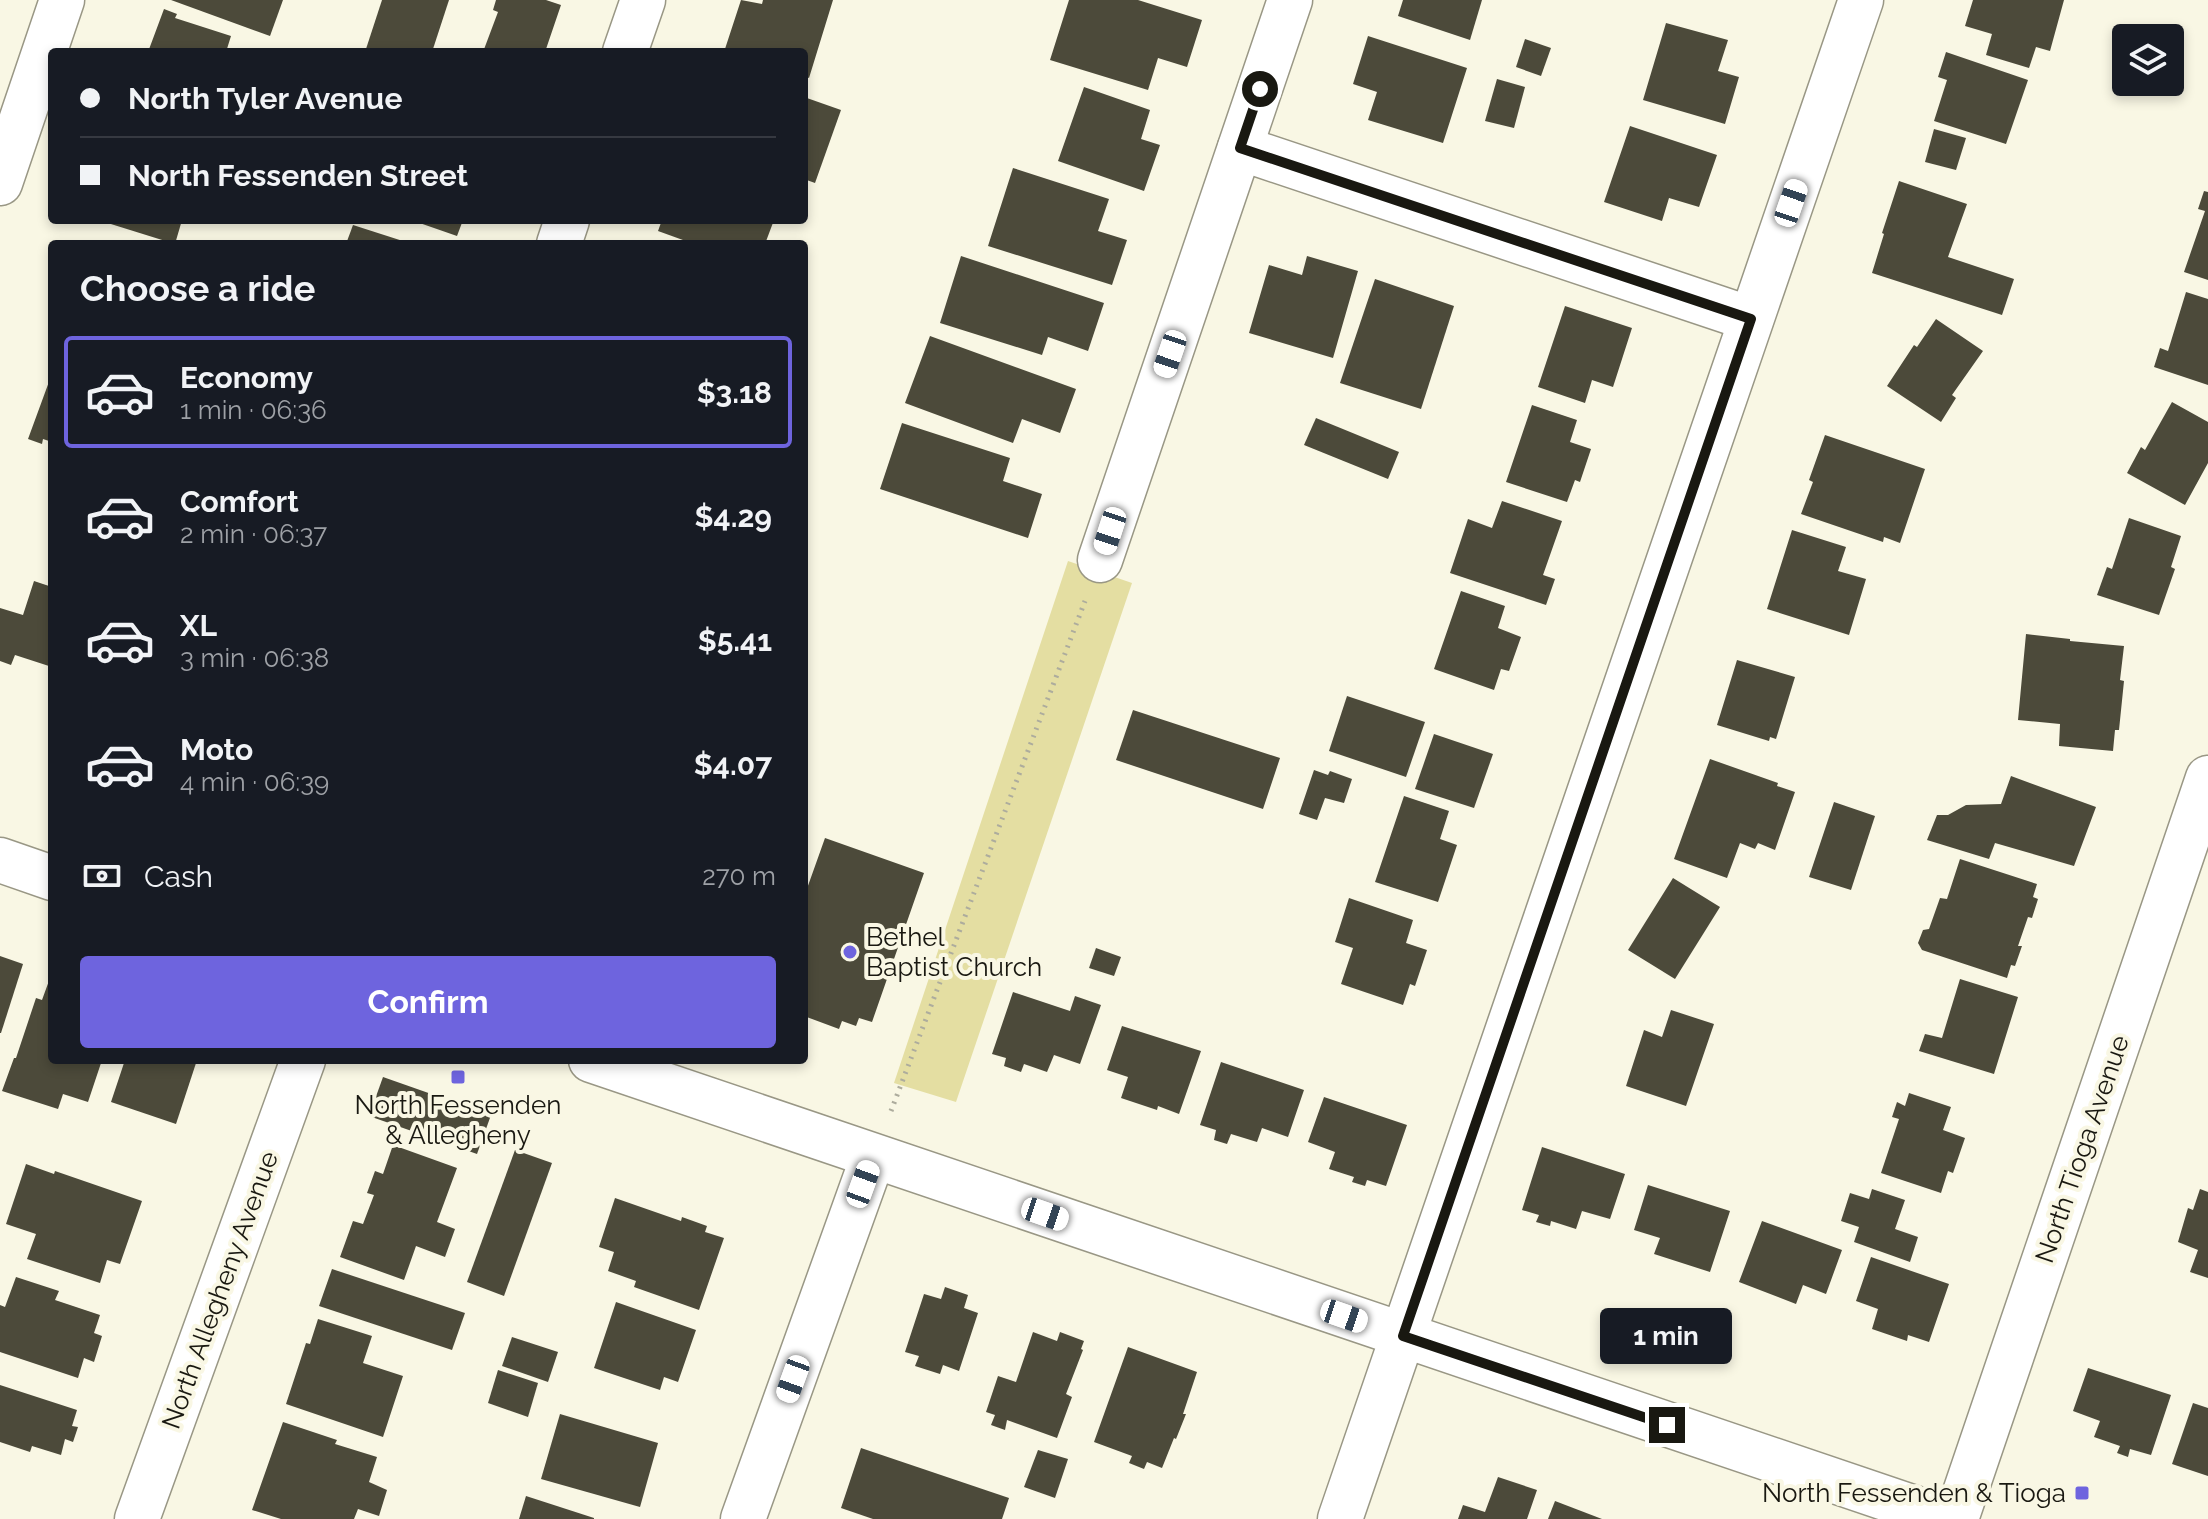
<!DOCTYPE html>
<meta charset="utf-8">
<style>
:root{--surface:#171b24;--page:#20242c;--text:#f1f3f6;--muted:#9ea1a6;--line:#363941;--accent:#6e64de}
body{margin:0;font-family:Raleway,sans-serif;background:var(--page);color:var(--text);height:100vh;display:flex;flex-direction:column;font-size:30px;white-space:nowrap}
*{box-sizing:border-box;margin:0}
p{font-size:26px;color:var(--muted)}
.icon{flex:none;width:44px;height:44px;fill:none;stroke:currentColor;stroke-width:2;stroke-linecap:round;stroke-linejoin:round}
.map{position:relative;flex:1;overflow:hidden}
.details{position:absolute;left:48px;top:240px;width:760px;height:824px;display:flex;flex-direction:column;background:var(--surface);border-radius:8px;box-shadow:0 4px 12px #0003}
.details>*{flex:none}
.top-card{position:absolute;left:48px;top:48px;width:760px;height:176px;border-radius:8px;box-shadow:0 4px 12px #0003;display:grid;align-content:center;height:176px;padding:0 32px;background:var(--surface)}
.tools{position:absolute;left:2112px;top:24px;display:grid;gap:16px}
.tools a{display:grid;place-items:center;width:72px;height:72px;border-radius:8px;background:var(--surface);box-shadow:0 4px 12px #0003;font-size:40px}
.end{position:absolute;width:36px;height:36px;margin:-18px;border:10px solid #191811;background:#fff;box-shadow:0 0 0 4px #fff}
.from{border-radius:50%}
.bubble{position:absolute;height:56px;border-radius:8px;background:var(--surface);box-shadow:0 4px 12px #0003;font-size:26px;font-weight:700;line-height:56px;text-align:center}
.car{position:absolute;width:24px;height:48px;margin:-24px -12px;border-radius:10px;box-shadow:0 0 6px 2px #0007;background:linear-gradient(#fff 24%,#345 0 40%,#fff 0 76%,#345 0 86%,#fff 0)}
.top-card b{display:flex;align-items:center;gap:28px;height:76px;font-size:30px}
.top-card b+b{border-top:2px solid var(--line)}
.top-card i{width:20px;height:20px;background:var(--text)}
ul{padding:0;list-style:none}
li{display:flex;align-items:center;gap:24px;height:112px;margin:0 16px 12px;padding:0 16px;border:4px solid transparent;border-radius:8px}
li div{flex:1}
li b{display:block;font-size:30px}
li em{font-style:normal;font-weight:700}
li.on{border-color:var(--accent)}
li>.icon{width:72px;height:72px;stroke-width:1.5}
h2{padding:0 32px;font-size:36px;line-height:96px}
.pay{display:flex;align-items:center;gap:20px;height:88px;padding:0 32px;font-size:30px}
.pay p{margin-inline-start:auto}
.button{display:flex;gap:16px;margin-top:auto;padding:16px 32px}
.button a{flex:1;height:92px;border-radius:8px;background:var(--accent);color:#fff;font-size:32px;font-weight:700;line-height:92px;text-align:center}
.map>svg:first-child{display:block}
.green{fill:#e4dea2}
.building{fill:#4c4a3a}
.lines{fill:none;stroke-linecap:round;stroke-linejoin:round}
.minor-casing{stroke:#999785;stroke-width:47}
.secondary-casing{stroke:#999785;stroke-width:47}
.path{stroke:#adac9d;stroke-width:5;stroke-dasharray:2 6;stroke-linecap:butt}
.minor{stroke:#fff;stroke-width:44}
.secondary{stroke:#fff;stroke-width:44}
.route{stroke:#191811;stroke-width:10}
.poi-dot{fill:#6e64de;stroke:#f9f7e4;stroke-width:3}
.labels{text-anchor:middle;dominant-baseline:central;stroke-width:8;stroke-linejoin:round;paint-order:stroke}
.poi-label{font-size:26px;fill:#191811;stroke:#f9f7e4;text-anchor:start}
.street-label{font-size:26px;fill:#191811;stroke:#f9f7e4}
</style>
<div class="map">
<svg width="2208" height="1519" viewBox="0 0 2208 1519">
<rect width="100%" height="100%" fill="#f9f7e4"/>
<polygon class="green" points="1068,561 1132,583 956,1102 894,1083"/>
<g class="building">
<polygon points="171,0 283,0 270,36"/>
<polygon points="382,0 449,0 432,52 365,52"/>
<polygon points="496,0 546,0 561,5 545,52 483,52 498,12 493,10"/>
<polygon points="741,0 762,4 763,0 833,0 809,78 804,76 804,52 724,52"/>
<polygon points="1069,0 1138,0 1202,20 1187,67 1158,58 1148,90 1050,60"/>
<polygon points="1403,0 1482,0 1470,40 1398,16"/>
<polygon points="1973,0 2064,0 2050,51 2036,47 2029,68 1986,55 1992,34 1965,26"/>
<polygon points="164,9 177,14 175,18 231,36 226,52 148,52"/>
<polygon points="1666,23 1728,40 1718,71 1739,77 1725,124 1643,100"/>
<polygon points="1368,36 1467,68 1443,143 1368,120 1377,92 1353,84"/>
<polygon points="1525,39 1551,48 1541,76 1516,67"/>
<polygon points="1946,52 2028,80 2006,144 1934,121 1947,80 1938,77"/>
<polygon points="1497,79 1525,87 1514,128 1485,121"/>
<polygon points="1084,87 1150,110 1141,139 1160,145 1144,191 1058,161"/>
<polygon points="804,97 841,110 815,183 804,179"/>
<polygon points="1630,126 1717,155 1699,207 1669,198 1662,221 1604,202"/>
<polygon points="1934,129 1966,138 1956,170 1925,162"/>
<polygon points="1013,168 1109,199 1098,231 1127,240 1112,285 988,246"/>
<polygon points="1899,181 1967,204 1948,257 2014,279 2002,315 1872,273 1884,234 1882,233"/>
<polygon points="2204,191 2208,192 2208,280 2184,272 2205,211 2198,209"/>
<polygon points="98,220 182,220 175,244"/>
<polygon points="411,220 463,220 457,236"/>
<polygon points="662,220 774,220 765,244 694,244 658,231"/>
<polygon points="353,225 409,243 408,244 346,244"/>
<polygon points="961,256 1104,303 1088,351 1048,337 1042,355 940,323"/>
<polygon points="1307,256 1358,271 1333,358 1249,333 1269,265 1302,275"/>
<polygon points="1375,279 1454,306 1421,409 1340,383"/>
<polygon points="2186,292 2208,299 2208,385 2154,367 2160,348 2168,351"/>
<polygon points="1565,306 1632,328 1613,387 1592,380 1585,403 1538,387"/>
<polygon points="1936,319 1983,351 1952,395 1956,398 1941,422 1887,386 1914,345 1917,347"/>
<polygon points="930,336 1076,389 1060,433 1022,419 1013,443 905,403"/>
<polygon points="50,379 52,380 52,442 43,439 42,444 28,439"/>
<polygon points="2172,402 2208,422 2208,463 2185,505 2127,473 2141,447 2145,450"/>
<polygon points="1532,405 1577,420 1570,442 1591,449 1580,482 1575,480 1567,502 1506,482"/>
<polygon points="1316,418 1399,452 1388,479 1304,445"/>
<polygon points="902,423 1010,458 1003,481 1042,494 1028,538 880,489"/>
<polygon points="1825,435 1925,469 1900,543 1884,537 1883,542 1801,514 1813,482 1809,480"/>
<polygon points="1502,501 1562,521 1543,575 1555,579 1546,605 1450,573 1468,519 1492,528"/>
<polygon points="2129,518 2181,536 2171,567 2175,569 2159,615 2097,595 2107,567 2112,569"/>
<polygon points="1792,530 1846,547 1838,571 1866,579 1849,635 1767,609"/>
<polygon points="34,581 52,587 52,667 15,655 11,665 0,661 0,608 23,615"/>
<polygon points="1461,591 1505,606 1498,628 1521,637 1509,671 1501,669 1494,690 1434,669"/>
<polygon points="2026,634 2070,639 2070,641 2124,646 2120,680 2124,681 2119,730 2115,730 2113,751 2059,746 2060,724 2018,720"/>
<polygon points="1737,660 1795,677 1776,739 1770,737 1769,741 1717,725"/>
<polygon points="1347,696 1425,722 1406,777 1329,751"/>
<polygon points="1133,710 1280,758 1263,809 1116,760"/>
<polygon points="1434,734 1493,754 1474,808 1415,789"/>
<polygon points="1710,759 1778,783 1777,786 1795,792 1775,850 1758,843 1755,849 1740,843 1727,878 1674,859"/>
<polygon points="1314,770 1328,775 1330,771 1352,779 1344,803 1325,798 1317,820 1299,814"/>
<polygon points="2011,776 2096,807 2074,866 1995,843 1989,859 1927,840 1937,815 1948,815 1966,805 2001,804"/>
<polygon points="1404,796 1449,811 1440,839 1457,845 1438,902 1375,882"/>
<polygon points="1834,802 1875,816 1851,890 1809,877"/>
<polygon points="825,838 924,873 872,1022 859,1018 856,1026 842,1021 839,1029 804,1016 804,897"/>
<polygon points="1960,859 2037,884 2033,897 2038,899 2032,918 2028,917 2018,946 2022,946 2015,966 2011,965 2007,978 1922,950 1918,943 1923,930 1929,929 1940,898 1947,899"/>
<polygon points="1673,878 1720,907 1675,979 1628,950"/>
<polygon points="1349,898 1413,920 1406,943 1427,950 1415,986 1410,984 1403,1005 1341,984 1353,948 1335,942"/>
<polygon points="1096,948 1121,957 1114,976 1089,968"/>
<polygon points="0,956 23,964 1,1033 0,1033"/>
<polygon points="50,978 52,978 52,1060 90,1060 101,1063 88,1102 63,1094 58,1109 2,1091 14,1058 16,1058 36,998 42,1000"/>
<polygon points="1960,979 2018,997 1994,1074 1919,1051 1925,1034 1942,1038"/>
<polygon points="1013,992 1070,1011 1075,996 1101,1005 1080,1064 1054,1055 1047,1072 1024,1064 1021,1072 1004,1066 1006,1058 992,1054"/>
<polygon points="1671,1010 1714,1024 1686,1106 1626,1086 1644,1030 1662,1037"/>
<polygon points="1122,1026 1201,1051 1179,1114 1158,1106 1157,1110 1121,1098 1128,1077 1107,1070"/>
<polygon points="125,1060 197,1060 176,1124 111,1102"/>
<polygon points="1221,1062 1304,1090 1288,1137 1262,1128 1257,1142 1231,1134 1227,1144 1214,1140 1216,1130 1200,1125"/>
<polygon points="383,1077 491,1115 477,1154 369,1116"/>
<polygon points="1909,1093 1951,1107 1943,1130 1965,1138 1953,1173 1948,1171 1941,1193 1881,1173 1899,1119 1892,1117 1897,1102 1905,1106"/>
<polygon points="1324,1097 1407,1125 1386,1186 1367,1180 1365,1186 1352,1182 1354,1177 1329,1169 1335,1152 1308,1142"/>
<polygon points="393,1145 457,1168 437,1222 455,1229 445,1257 416,1246 404,1280 340,1257 353,1221 363,1224 374,1195 367,1193 375,1171 383,1174"/>
<polygon points="1542,1147 1625,1174 1610,1219 1582,1211 1576,1229 1551,1221 1550,1226 1536,1222 1539,1215 1522,1210"/>
<polygon points="515,1150 552,1163 504,1296 467,1282"/>
<polygon points="26,1164 54,1174 55,1171 142,1201 120,1264 107,1260 100,1283 27,1259 36,1234 6,1224"/>
<polygon points="1648,1185 1730,1211 1710,1272 1654,1254 1660,1238 1634,1230"/>
<polygon points="1872,1189 1905,1200 1895,1229 1918,1237 1910,1262 1854,1242 1859,1227 1841,1221 1850,1193 1869,1199"/>
<polygon points="2200,1189 2208,1192 2208,1278 2190,1272 2198,1250 2178,1242 2188,1208 2193,1210"/>
<polygon points="615,1198 681,1221 682,1217 707,1226 705,1232 724,1238 699,1310 634,1287 636,1281 608,1271 614,1252 599,1247"/>
<polygon points="1762,1221 1842,1250 1826,1294 1803,1285 1796,1304 1739,1282"/>
<polygon points="1871,1257 1949,1284 1929,1342 1908,1335 1907,1341 1872,1329 1878,1309 1856,1301"/>
<polygon points="332,1269 465,1313 452,1350 319,1306"/>
<polygon points="16,1277 59,1291 55,1300 100,1315 94,1333 102,1336 94,1362 84,1358 78,1378 0,1352 0,1305 5,1307"/>
<polygon points="945,1287 968,1295 964,1308 978,1313 959,1371 943,1365 940,1374 915,1366 919,1356 905,1352 924,1294 941,1299"/>
<polygon points="616,1302 696,1330 678,1382 664,1377 660,1390 594,1368"/>
<polygon points="318,1319 372,1336 363,1363 403,1376 383,1437 286,1404 306,1343 310,1344"/>
<polygon points="1033,1332 1057,1341 1060,1332 1084,1341 1081,1349 1083,1350 1066,1394 1072,1397 1057,1438 1007,1420 1005,1430 991,1425 995,1415 986,1412 998,1376 1016,1382"/>
<polygon points="512,1337 558,1352 548,1382 502,1366"/>
<polygon points="1128,1347 1197,1372 1183,1414 1186,1414 1176,1439 1174,1438 1162,1468 1147,1462 1144,1469 1129,1463 1132,1456 1094,1442"/>
<polygon points="2088,1368 2171,1395 2151,1455 2130,1449 2128,1457 2117,1453 2120,1446 2094,1437 2100,1421 2073,1411"/>
<polygon points="498,1370 538,1383 528,1417 488,1403"/>
<polygon points="0,1385 77,1410 72,1426 78,1427 73,1442 65,1439 61,1455 32,1446 30,1452 0,1442"/>
<polygon points="2193,1403 2208,1408 2208,1476 2172,1464"/>
<polygon points="560,1414 658,1443 640,1507 541,1479"/>
<polygon points="283,1422 337,1440 335,1444 377,1457 369,1482 387,1490 379,1516 358,1509 354,1519 281,1519 252,1510"/>
<polygon points="861,1448 1009,1498 1002,1519 873,1519 841,1508"/>
<polygon points="1038,1450 1068,1459 1055,1498 1024,1487"/>
<polygon points="1498,1477 1537,1490 1527,1519 1458,1519 1463,1505 1485,1512"/>
<polygon points="526,1496 594,1518 594,1519 519,1519"/>
<polygon points="1555,1501 1602,1519 1548,1519"/>
</g>
<g class="lines">
<g class="minor-casing">
<g id="minor">
<polyline points="625,52 643,0"/>
<polyline points="1240,148 1751,319"/>
<polyline points="0,183 62,0"/>
<polyline points="559,244 567,220"/>
<polyline points="1100,560 1290,0"/>
<polyline points="137,1519 303,1060"/>
<polyline points="743,1519 873,1157"/>
<polyline points="1340,1519 1861,0"/>
<polyline points="1956,1519 2208,778"/>
</g>
</g>
<g class="secondary-casing">
<g id="secondary">
<polyline points="0,860 52,878"/>
<polyline points="591,1060 1947,1519"/>
</g>
</g>
<polyline class="path" points="891,1111 1085,601"/>
<use href="#minor" class="minor"/>
<use href="#secondary" class="secondary"/>
</g>
<g class="lines">
<polyline class="route" points="1260,89 1240,148 1751,319 1403,1336 1667,1425"/>
</g>
<g class="poi-dot">
<circle cx="850" cy="952" r="8"/>
<rect x="450" y="1069" width="16" height="16" rx="4"/>
<rect x="2074" y="1485" width="16" height="16" rx="4"/>
</g>
<g class="labels">
<g class="poi-label">
<text x="866" y="937">Bethel<tspan x="866" dy="30">Baptist Church</tspan></text>
<text x="458" y="1105" text-anchor="middle">North Fessenden<tspan x="458" dy="30">&amp; Allegheny</tspan></text>
<text x="2066" y="1493" text-anchor="end">North Fessenden &amp; Tioga</text>
</g>
<g class="street-label">
<text transform="translate(2082 1149) rotate(-71)">North Tioga Avenue</text>
<text transform="translate(220 1290) rotate(-70)">North Allegheny Avenue</text>
</g>
</g>
</svg>
<div class="tools">
<a><svg class="icon" aria-label="layers" viewBox="0 0 24 24"><path d="M12 4l9 5-9 5-9-5zM3 14l9 5 9-5"/></svg></a>
</div>
<i class="end from" style="left:1260px;top:89px"></i>
<i class="end" style="left:1667px;top:1425px"></i>
<div class="bubble" style="left:1600px;top:1308px;width:132px">1 min</div>
<i class="car" style="left:1791px;top:203px;rotate:19deg"></i>
<i class="car" style="left:1170px;top:354px;rotate:199deg"></i>
<i class="car" style="left:1110px;top:531px;rotate:198deg"></i>
<i class="car" style="left:863px;top:1184px;rotate:20deg"></i>
<i class="car" style="left:1045px;top:1214px;rotate:109deg"></i>
<i class="car" style="left:1344px;top:1316px;rotate:109deg"></i>
<i class="car" style="left:793px;top:1379px;rotate:200deg"></i>
<div class="top-card">
<b><i class="from"></i>North Tyler Avenue</b>
<b><i></i>North Fessenden Street</b>
</div>
<section class="details">
<h2>Choose a ride</h2>
<ul>
<li class="on"><svg class="icon" aria-label="car" viewBox="0 0 24 24"><path d="M5 17H2v-5l4-1 3-4h7l3 4 3 1v5h-3M9 17h6M6 11h13"/><circle cx="7" cy="17" r="2"/><circle cx="17" cy="17" r="2"/></svg><div><b>Economy</b><p>1 min · 06:36</p></div><em>$3.18</em></li>
<li><svg class="icon" aria-label="car" viewBox="0 0 24 24"><path d="M5 17H2v-5l4-1 3-4h7l3 4 3 1v5h-3M9 17h6M6 11h13"/><circle cx="7" cy="17" r="2"/><circle cx="17" cy="17" r="2"/></svg><div><b>Comfort</b><p>2 min · 06:37</p></div><em>$4.29</em></li>
<li><svg class="icon" aria-label="car" viewBox="0 0 24 24"><path d="M5 17H2v-5l4-1 3-4h7l3 4 3 1v5h-3M9 17h6M6 11h13"/><circle cx="7" cy="17" r="2"/><circle cx="17" cy="17" r="2"/></svg><div><b>XL</b><p>3 min · 06:38</p></div><em>$5.41</em></li>
<li><svg class="icon" aria-label="car" viewBox="0 0 24 24"><path d="M5 17H2v-5l4-1 3-4h7l3 4 3 1v5h-3M9 17h6M6 11h13"/><circle cx="7" cy="17" r="2"/><circle cx="17" cy="17" r="2"/></svg><div><b>Moto</b><p>4 min · 06:39</p></div><em>$4.07</em></li>
</ul>
<div class="pay"><svg class="icon" aria-label="cash" viewBox="0 0 24 24"><path d="M3 7h18v10H3z"/><circle cx="12" cy="12" r="2"/></svg>Cash<p>270 m</p></div>
<div class="button"><a>Confirm</a></div>
</section>
</div>
